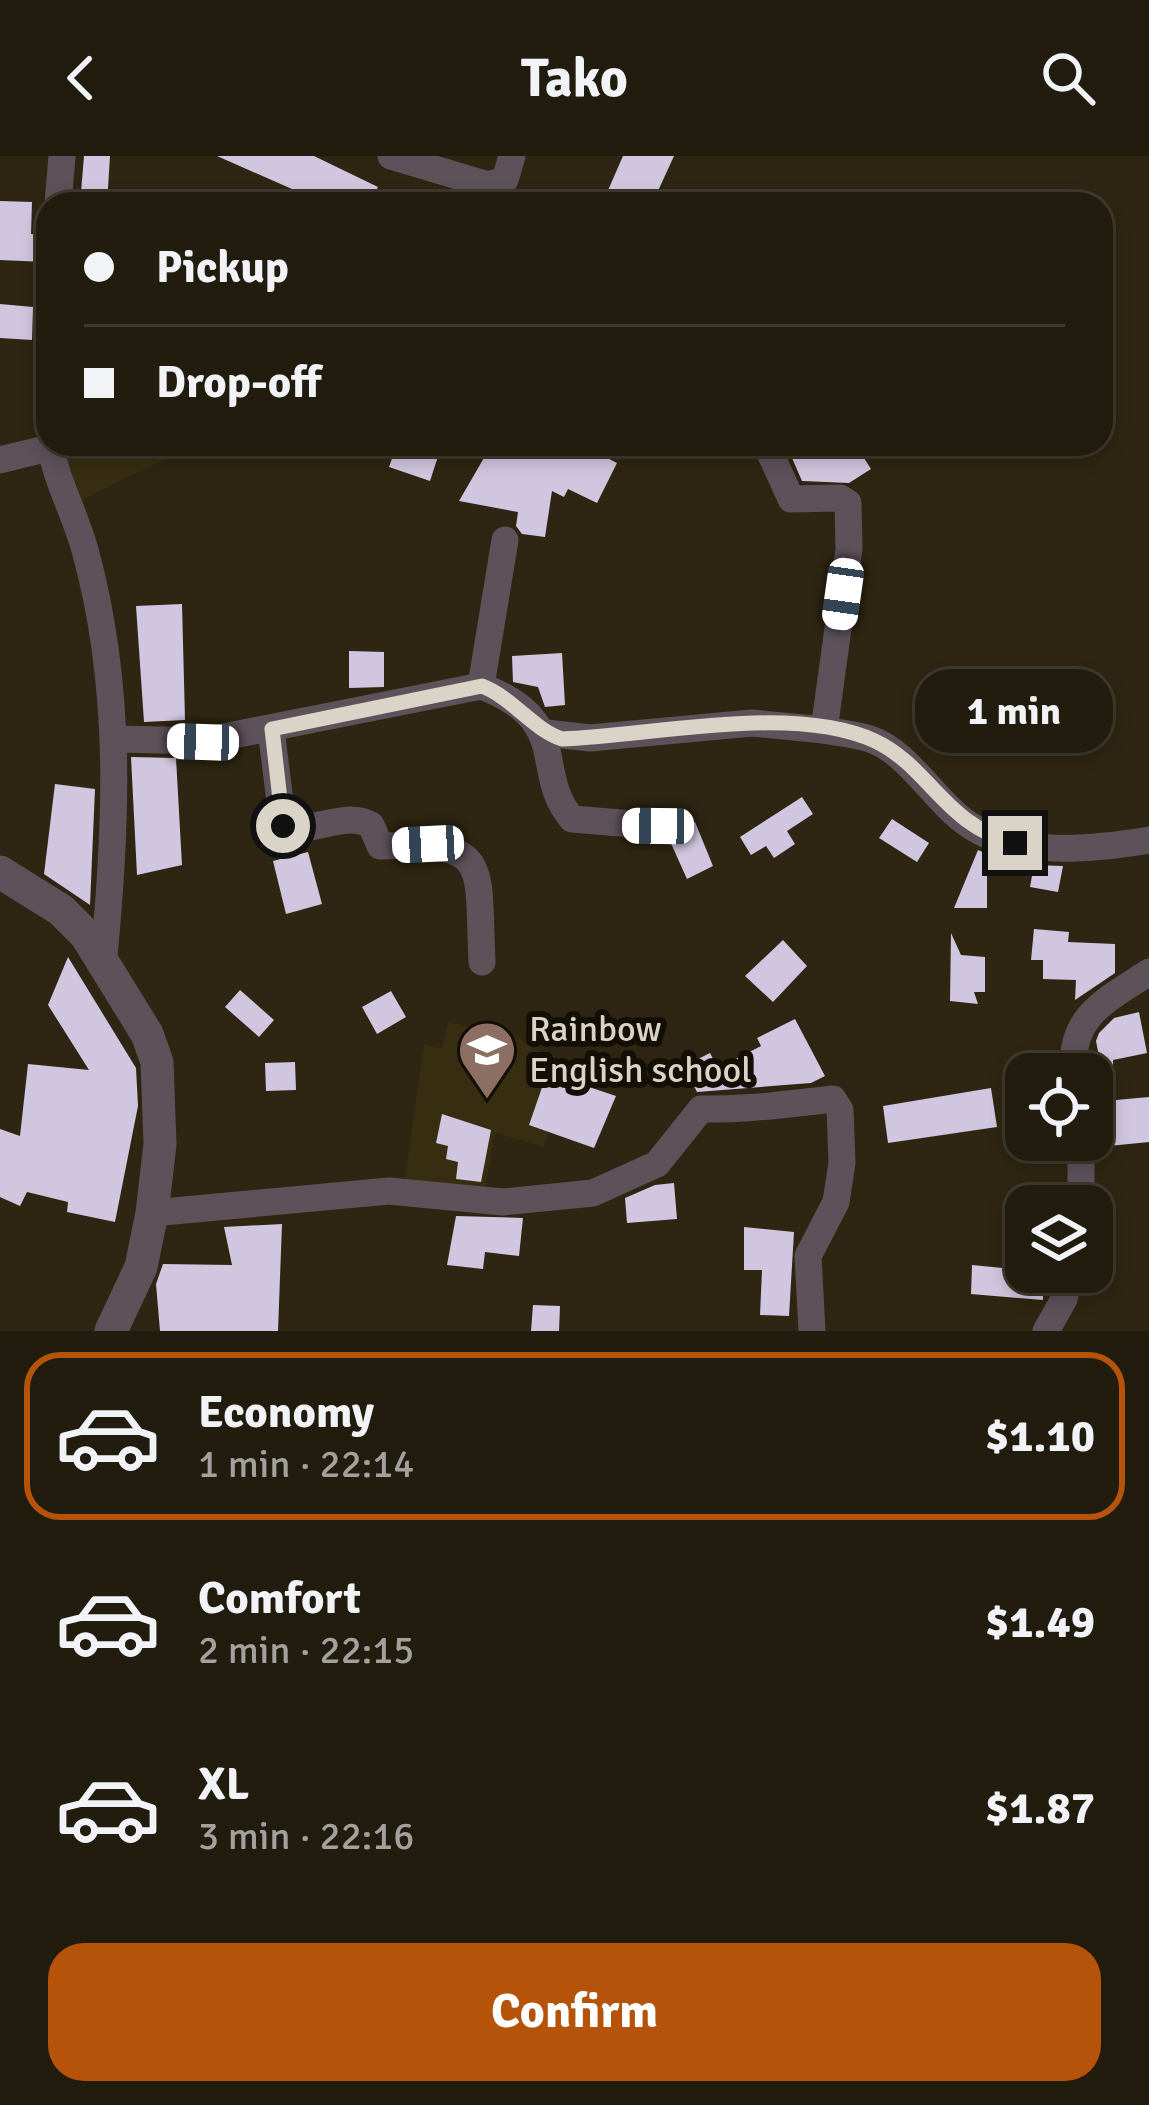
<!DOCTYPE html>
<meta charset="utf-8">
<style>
:root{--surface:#221c0e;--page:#2e291c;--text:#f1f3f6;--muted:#a2a19e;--line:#3f3a2e;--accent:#b45309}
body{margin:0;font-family:Signika,sans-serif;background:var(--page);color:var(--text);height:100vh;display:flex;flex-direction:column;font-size:45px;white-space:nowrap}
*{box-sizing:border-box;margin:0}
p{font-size:39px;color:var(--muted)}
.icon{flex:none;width:66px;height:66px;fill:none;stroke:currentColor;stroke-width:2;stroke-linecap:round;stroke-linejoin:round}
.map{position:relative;height:1175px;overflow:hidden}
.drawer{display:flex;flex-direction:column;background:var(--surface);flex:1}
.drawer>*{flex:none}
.top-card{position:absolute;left:36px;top:36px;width:1077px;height:264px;border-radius:36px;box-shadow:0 6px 18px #0003,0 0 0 3px var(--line);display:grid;align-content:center;height:264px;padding:0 48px;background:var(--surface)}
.fabs{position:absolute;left:1005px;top:897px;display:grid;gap:24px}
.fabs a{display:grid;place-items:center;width:108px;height:108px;border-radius:24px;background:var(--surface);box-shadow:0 6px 18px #0003,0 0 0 3px var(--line);font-size:60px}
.end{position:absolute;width:54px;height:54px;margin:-27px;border:15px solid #d9d4c7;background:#111;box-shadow:0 0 0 6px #111}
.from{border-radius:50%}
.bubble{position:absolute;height:84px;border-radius:36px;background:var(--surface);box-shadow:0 6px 18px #0003,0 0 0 3px var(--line);font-size:39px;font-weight:700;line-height:84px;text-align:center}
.car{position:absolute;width:36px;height:72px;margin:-36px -18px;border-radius:15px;box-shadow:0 0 9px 3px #0007;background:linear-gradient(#fff 24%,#345 0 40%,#fff 0 76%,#345 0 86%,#fff 0)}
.top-card b{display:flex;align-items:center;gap:42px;height:114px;font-size:45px}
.top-card b+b{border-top:3px solid var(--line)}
.top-card i{width:30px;height:30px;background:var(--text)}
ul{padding:21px 0 0;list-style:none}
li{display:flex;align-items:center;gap:36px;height:168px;margin:0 24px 18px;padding:0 24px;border:6px solid transparent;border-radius:36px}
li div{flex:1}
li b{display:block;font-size:45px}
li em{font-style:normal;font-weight:700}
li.selected{border-color:var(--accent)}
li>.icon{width:108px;height:108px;stroke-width:1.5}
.cta{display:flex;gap:24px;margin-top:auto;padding:24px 48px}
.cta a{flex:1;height:138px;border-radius:36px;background:var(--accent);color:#fff;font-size:48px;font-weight:700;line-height:138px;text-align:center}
header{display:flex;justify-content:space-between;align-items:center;height:156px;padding:0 48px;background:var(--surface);font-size:54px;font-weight:700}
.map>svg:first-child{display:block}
.built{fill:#372d11}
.building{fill:#d0c6df}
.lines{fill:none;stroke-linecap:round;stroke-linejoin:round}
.minor{stroke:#5d525a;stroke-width:27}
.tertiary{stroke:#5d525a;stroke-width:33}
.route{stroke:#d9d4c7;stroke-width:15}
.labels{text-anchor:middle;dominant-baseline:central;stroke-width:12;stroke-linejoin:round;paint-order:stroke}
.poi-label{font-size:36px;fill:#d9d4c7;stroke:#130f07;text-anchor:start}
</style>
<header><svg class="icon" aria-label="back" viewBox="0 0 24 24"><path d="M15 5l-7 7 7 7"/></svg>Tako<svg class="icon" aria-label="search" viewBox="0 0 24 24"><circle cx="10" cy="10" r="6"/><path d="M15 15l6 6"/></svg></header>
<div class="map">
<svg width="1149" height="1175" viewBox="0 0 1149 1175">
<rect width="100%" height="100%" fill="#2e2612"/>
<g class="built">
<polygon points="63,288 196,288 80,345"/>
<polygon points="448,866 516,881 568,914 544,991 495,977 484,1040 404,1029 424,888 442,893"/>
</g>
<g class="building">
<polygon points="84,0 110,0 107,48 80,48"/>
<polygon points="217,0 314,0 378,31 370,48 326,48"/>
<polygon points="623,0 674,0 652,48 602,48"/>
<polygon points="0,45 32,46 31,78 47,79 46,106 0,104"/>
<polygon points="0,148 33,151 32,184 0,182"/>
<polygon points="397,288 442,288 430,325 389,311"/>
<polygon points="492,288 580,288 617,307 597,347 568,333 564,341 552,335 545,381 522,378 516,370 518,356 459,345"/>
<polygon points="855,288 871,313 849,327 802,325 792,302"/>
<polygon points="182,448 185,564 144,566 136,450"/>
<polygon points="349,495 384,496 384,531 349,532"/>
<polygon points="562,497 565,549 545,551 538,531 513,526 512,500"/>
<polygon points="131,601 176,602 182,709 137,719"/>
<polygon points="55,628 95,633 90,749 44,718"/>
<polygon points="802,641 813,658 787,675 795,688 774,702 766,690 751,699 740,681"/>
<polygon points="892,663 929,687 917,706 879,682"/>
<polygon points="695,666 713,710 687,723 669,683 674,674"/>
<polygon points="978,694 987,698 987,752 954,752"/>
<polygon points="308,696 322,748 286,758 273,705"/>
<polygon points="1034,709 1063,710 1058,736 1030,731"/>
<polygon points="1034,773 1069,776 1068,786 1115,788 1115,817 1075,844 1076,824 1043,823 1043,804 1031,804"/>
<polygon points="951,777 961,799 985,801 985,836 974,836 978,848 950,845"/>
<polygon points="783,784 807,810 773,846 745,820"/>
<polygon points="68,801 136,912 138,950 115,1066 67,1056 68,1046 27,1036 20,1050 0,1041 0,973 20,980 28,908 89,914 48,849"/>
<polygon points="240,834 274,864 259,881 225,851"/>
<polygon points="391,835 406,861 377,878 362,851"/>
<polygon points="1139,856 1147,897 1113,904 1113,920 1103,921 1096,885 1099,877 1114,862"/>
<polygon points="795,863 825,920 811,927 697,936 684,910 710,897 718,912 761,890 757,882"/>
<polygon points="295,906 296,934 266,935 265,907"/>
<polygon points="547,917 616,940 594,992 529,969"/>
<polygon points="991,932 997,971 888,987 883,950"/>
<polygon points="1149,941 1149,986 1099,991 1094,946"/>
<polygon points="442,958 491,974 481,1026 456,1023 458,1006 446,1003 448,990 436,987"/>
<polygon points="674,1027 677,1063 627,1067 625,1042 655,1029"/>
<polygon points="456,1060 523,1062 519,1100 485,1096 483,1113 447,1109"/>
<polygon points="282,1068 278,1175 160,1175 156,1128 163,1108 232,1109 224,1071"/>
<polygon points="744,1071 794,1076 789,1160 760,1159 762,1114 744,1114"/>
<polygon points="972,1109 1043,1116 1043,1144 971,1138"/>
<polygon points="533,1149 560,1150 559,1175 531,1175"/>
</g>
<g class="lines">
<g class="minor">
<polyline points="391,0 488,29 505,24 512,0"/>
<polyline points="58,48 62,0"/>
<path d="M 50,288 C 56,324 75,358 85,394 C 123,532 117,669 103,810"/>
<polyline points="0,304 49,292"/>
<polyline points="481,530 505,384"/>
<path d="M 271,573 L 283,670 C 314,679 342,654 371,669 L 380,690 C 493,685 477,707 482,806"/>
<path d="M 824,574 C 839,577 856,578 870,583 C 909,596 934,645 968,668 C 1015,702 1095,693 1149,684"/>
<polyline points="546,577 590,582 752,567 824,574 849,393 848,347 840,342 791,343 766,288"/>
<path d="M 117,583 L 203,585 L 481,530 C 575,566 531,615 572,663 L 657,670"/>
<path d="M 1074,918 C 1068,860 1107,844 1149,816"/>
<polyline points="1081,984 1081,1050"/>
<path d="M 152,1057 L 389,1035 L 503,1046 L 593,1037 L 657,1008 L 701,953 C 747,954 787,948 833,943 L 840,954 L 842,1007 L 836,1046 L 808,1100 L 812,1175"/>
<polyline points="1046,1175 1064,1143 1070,1116"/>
</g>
<polyline class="tertiary" points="0,716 61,754 86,779 147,878 157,906 160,988 152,1057 141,1111 111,1175"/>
</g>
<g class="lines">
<path class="route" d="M 283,670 L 272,573 L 482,530 C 513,542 531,572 562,583 C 652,580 792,547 875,585 C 930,611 944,669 1015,687"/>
</g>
<defs>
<g id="school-pin" transform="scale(3)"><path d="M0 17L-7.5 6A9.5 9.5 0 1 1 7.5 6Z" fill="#8d6e63" stroke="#130f07"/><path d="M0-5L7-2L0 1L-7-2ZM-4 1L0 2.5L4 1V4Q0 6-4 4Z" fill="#fff"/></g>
</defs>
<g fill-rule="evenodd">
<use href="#school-pin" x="487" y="894"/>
</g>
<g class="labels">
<g class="poi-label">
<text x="529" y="873">Rainbow<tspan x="529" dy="41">English school</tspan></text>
</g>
</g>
</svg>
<div class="fabs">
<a><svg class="icon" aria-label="locate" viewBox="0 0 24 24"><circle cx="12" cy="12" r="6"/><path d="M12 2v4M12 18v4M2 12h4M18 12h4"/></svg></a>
<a><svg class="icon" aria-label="layers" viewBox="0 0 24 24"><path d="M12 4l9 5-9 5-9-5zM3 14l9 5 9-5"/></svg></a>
</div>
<i class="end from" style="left:283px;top:670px"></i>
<i class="end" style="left:1015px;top:687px"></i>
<div class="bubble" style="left:915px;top:513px;width:198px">1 min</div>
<i class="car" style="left:843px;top:438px;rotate:188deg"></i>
<i class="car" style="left:203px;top:586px;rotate:272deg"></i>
<i class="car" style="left:658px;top:670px;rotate:271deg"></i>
<i class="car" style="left:428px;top:688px;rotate:267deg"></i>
<div class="top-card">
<b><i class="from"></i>Pickup</b>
<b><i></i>Drop-off</b>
</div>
</div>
<section class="drawer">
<ul>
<li class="selected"><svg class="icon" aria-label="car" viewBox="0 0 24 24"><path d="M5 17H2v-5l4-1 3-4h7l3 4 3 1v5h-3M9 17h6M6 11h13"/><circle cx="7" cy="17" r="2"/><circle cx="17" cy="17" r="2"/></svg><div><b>Economy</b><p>1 min · 22:14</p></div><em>$1.10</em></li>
<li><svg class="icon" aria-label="car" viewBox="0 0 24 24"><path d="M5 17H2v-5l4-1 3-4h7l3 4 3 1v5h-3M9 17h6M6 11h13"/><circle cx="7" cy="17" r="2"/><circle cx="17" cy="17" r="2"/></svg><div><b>Comfort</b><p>2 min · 22:15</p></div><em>$1.49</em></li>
<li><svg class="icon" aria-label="car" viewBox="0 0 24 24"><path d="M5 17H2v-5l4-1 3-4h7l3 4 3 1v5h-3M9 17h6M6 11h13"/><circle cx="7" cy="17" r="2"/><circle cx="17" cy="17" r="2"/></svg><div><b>XL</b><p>3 min · 22:16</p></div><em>$1.87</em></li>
</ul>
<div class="cta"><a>Confirm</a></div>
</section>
